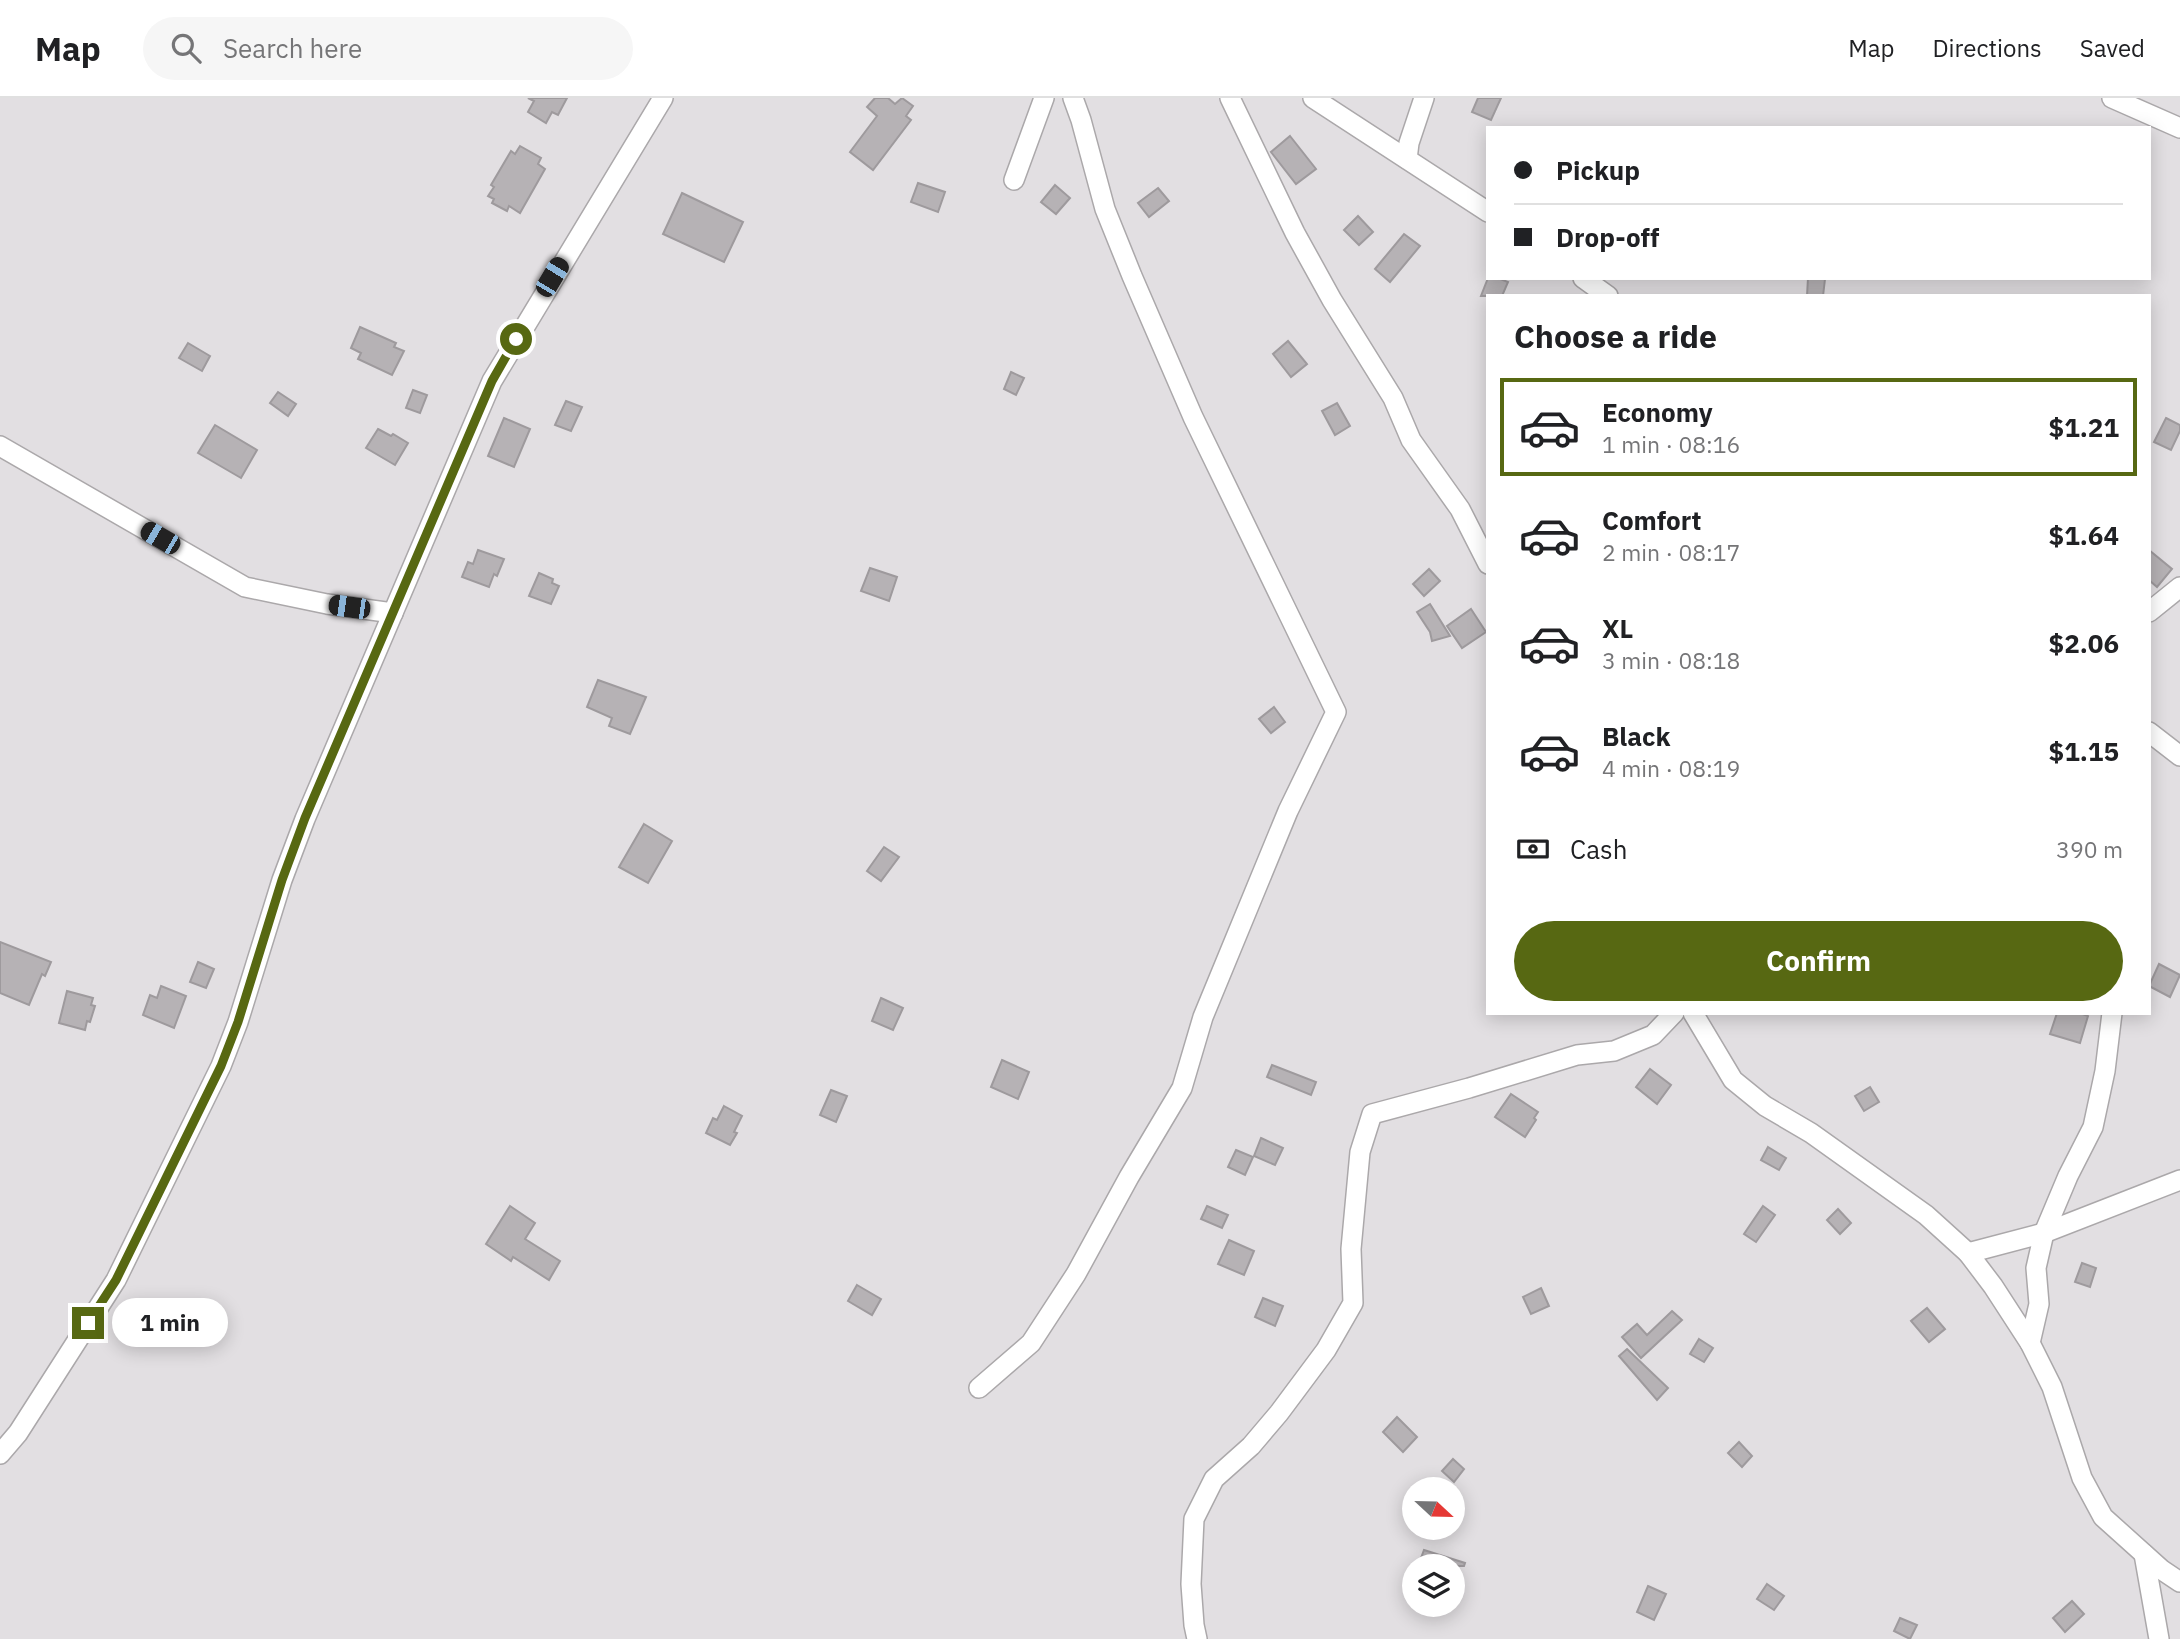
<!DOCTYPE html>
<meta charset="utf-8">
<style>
:root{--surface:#fff;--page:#f6f6f6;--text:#202124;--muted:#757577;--line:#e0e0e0;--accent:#576812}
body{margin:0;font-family:"IBM Plex Sans",sans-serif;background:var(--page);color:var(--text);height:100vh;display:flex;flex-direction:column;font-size:26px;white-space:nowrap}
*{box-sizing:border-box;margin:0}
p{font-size:23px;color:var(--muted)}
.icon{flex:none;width:38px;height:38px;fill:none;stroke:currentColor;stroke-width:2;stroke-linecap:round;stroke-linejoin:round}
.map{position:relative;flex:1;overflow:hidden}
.drawer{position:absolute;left:1486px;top:196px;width:665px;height:721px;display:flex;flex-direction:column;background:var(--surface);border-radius:0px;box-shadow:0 4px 18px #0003}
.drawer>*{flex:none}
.top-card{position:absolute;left:1486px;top:28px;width:665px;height:154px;border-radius:0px;box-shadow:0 4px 18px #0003;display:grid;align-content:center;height:154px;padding:0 28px;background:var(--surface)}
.needle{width:46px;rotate:112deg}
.tools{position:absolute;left:1402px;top:1379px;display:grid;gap:14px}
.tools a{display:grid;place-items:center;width:63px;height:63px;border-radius:50%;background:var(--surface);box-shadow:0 4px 18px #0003;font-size:35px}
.end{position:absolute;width:32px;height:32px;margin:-16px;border:9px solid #576812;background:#fff;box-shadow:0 0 0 4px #fff}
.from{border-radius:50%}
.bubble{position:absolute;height:49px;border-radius:24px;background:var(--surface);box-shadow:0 4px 18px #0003;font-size:23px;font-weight:700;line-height:49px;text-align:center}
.car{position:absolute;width:21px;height:42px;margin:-21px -10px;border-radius:9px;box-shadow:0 0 5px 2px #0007;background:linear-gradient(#222 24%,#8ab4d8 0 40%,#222 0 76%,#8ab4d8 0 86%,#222 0)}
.top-card b{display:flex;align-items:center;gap:24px;height:66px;font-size:26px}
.top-card b+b{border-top:2px solid var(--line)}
.top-card i{width:18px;height:18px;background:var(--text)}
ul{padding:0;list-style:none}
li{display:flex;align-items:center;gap:21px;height:98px;margin:0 14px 10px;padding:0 14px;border:4px solid transparent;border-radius:0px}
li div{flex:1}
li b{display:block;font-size:26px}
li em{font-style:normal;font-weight:700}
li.selected{border-color:var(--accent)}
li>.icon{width:63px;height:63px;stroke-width:1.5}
h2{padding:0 28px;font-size:32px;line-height:84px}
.pay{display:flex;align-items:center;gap:18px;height:77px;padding:0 28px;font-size:26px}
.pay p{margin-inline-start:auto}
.cta{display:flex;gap:14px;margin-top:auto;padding:14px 28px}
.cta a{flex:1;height:80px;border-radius:42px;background:var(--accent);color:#fff;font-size:28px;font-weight:700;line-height:80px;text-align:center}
header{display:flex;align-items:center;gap:42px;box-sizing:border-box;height:98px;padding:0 35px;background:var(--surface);border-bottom:2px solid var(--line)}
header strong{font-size:33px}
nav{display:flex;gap:38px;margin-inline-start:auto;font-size:24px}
.search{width:490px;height:63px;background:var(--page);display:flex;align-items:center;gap:18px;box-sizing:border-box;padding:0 24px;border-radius:38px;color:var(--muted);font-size:26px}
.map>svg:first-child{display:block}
.building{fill:#b6b2b5;stroke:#9e9a9d;stroke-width:2}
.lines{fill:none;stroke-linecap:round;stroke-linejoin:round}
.minor-casing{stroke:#aba8aa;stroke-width:22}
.minor{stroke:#fff;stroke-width:19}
.route{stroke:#576812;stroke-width:9}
</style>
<header>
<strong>Map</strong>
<div class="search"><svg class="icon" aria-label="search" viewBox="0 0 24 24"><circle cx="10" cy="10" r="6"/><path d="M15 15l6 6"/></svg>Search here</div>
<nav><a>Map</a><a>Directions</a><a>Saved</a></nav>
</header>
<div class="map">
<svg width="2180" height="1541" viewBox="0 0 2180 1541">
<rect width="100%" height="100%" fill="#e2dfe2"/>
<g class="building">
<polygon points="528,0 567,0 558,17 552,14 546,25 528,14 534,3"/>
<polygon points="875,0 888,0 895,6 902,0 913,8 906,18 911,22 873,72 850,54 877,18 867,9"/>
<polygon points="1478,0 1501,0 1491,22 1472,14"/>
<polygon points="1290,38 1316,71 1296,86 1271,54"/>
<polygon points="520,48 541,60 538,66 545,71 520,115 509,108 507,113 492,105 494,101 488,98 494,89 491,87 511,53 515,56"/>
<polygon points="918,85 945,94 938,114 911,104"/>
<polygon points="1055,87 1070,100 1056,116 1041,104"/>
<polygon points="1158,90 1169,103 1149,119 1138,105"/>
<polygon points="682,95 743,124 724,164 663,136"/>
<polygon points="1358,118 1373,134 1359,147 1344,132"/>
<polygon points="1404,136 1420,148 1390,184 1375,171"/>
<polygon points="1488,180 1498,180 1508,184 1502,198 1481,198"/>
<polygon points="1808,180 1825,181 1823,198 1807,198"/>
<polygon points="360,229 396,245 394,249 404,253 392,277 358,261 361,255 351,250"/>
<polygon points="1288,243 1307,266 1291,279 1273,256"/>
<polygon points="188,245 210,258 202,273 179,260"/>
<polygon points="1011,274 1024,280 1016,297 1004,291"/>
<polygon points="413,292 427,297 420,315 406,310"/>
<polygon points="278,294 296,306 288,318 270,305"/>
<polygon points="566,303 582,309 571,333 555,327"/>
<polygon points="1337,305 1350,328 1335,337 1322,313"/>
<polygon points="504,320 530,331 514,369 488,358"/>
<polygon points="2166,320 2180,327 2180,333 2171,352 2154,344"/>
<polygon points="215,327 257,352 241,380 198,355"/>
<polygon points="378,331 391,338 393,336 408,345 395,367 366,350"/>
<polygon points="478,452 504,461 497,478 494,476 489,489 462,479 468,464 473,466"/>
<polygon points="2149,452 2172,471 2157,489 2149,482"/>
<polygon points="870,470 897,479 889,503 861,493"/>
<polygon points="1429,471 1440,483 1424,498 1413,486"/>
<polygon points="539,475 553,481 552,485 559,488 551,506 529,498"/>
<polygon points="1430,506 1450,538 1432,543 1430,534 1417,514"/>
<polygon points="1471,511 1486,534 1462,550 1447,528"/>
<polygon points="598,582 646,599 630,636 609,628 612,620 587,609"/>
<polygon points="1274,609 1285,624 1271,635 1259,621"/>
<polygon points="644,726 672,743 648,785 619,769"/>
<polygon points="884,749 899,759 881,783 867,773"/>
<polygon points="0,844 51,864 45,878 42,876 29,907 0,895"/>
<polygon points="198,864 214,871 206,890 190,884"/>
<polygon points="2159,866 2180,877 2170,899 2149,888"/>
<polygon points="161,888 186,898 174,930 143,917 150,897 157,900"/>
<polygon points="67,893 93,900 91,907 95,908 90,924 87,923 85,932 59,925"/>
<polygon points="881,900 903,910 893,932 872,923"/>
<polygon points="2057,915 2080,915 2088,918 2080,945 2050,936"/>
<polygon points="1002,962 1029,974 1018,1001 991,989"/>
<polygon points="1272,967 1316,984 1311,997 1267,979"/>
<polygon points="1650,971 1671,987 1657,1006 1636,989"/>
<polygon points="1870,989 1879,1004 1864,1013 1855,998"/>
<polygon points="831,992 847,998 836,1024 820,1017"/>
<polygon points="1511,996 1538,1014 1534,1020 1536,1022 1525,1039 1495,1019"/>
<polygon points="724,1008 742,1018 734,1034 737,1035 730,1047 706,1035 713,1020 717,1022"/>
<polygon points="1261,1040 1283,1050 1275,1067 1254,1058"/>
<polygon points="1768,1049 1786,1060 1779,1072 1761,1062"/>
<polygon points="1236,1052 1253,1059 1245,1077 1228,1069"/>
<polygon points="510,1108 535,1125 525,1141 560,1163 549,1182 513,1159 511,1163 486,1146"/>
<polygon points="1207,1108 1228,1117 1222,1130 1201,1121"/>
<polygon points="1763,1108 1775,1117 1756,1144 1744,1136"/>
<polygon points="1838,1111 1851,1125 1840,1136 1827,1122"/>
<polygon points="1229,1142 1254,1153 1244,1177 1218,1166"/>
<polygon points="2082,1165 2096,1170 2090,1189 2075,1184"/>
<polygon points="857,1187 881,1201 872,1217 848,1203"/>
<polygon points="1541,1190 1549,1208 1531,1216 1523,1199"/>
<polygon points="1263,1200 1283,1208 1275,1228 1255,1219"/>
<polygon points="1927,1210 1945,1231 1929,1244 1911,1223"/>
<polygon points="1672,1213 1682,1222 1641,1260 1622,1239 1637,1226 1647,1237"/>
<polygon points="1699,1241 1713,1250 1704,1264 1690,1256"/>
<polygon points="1627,1251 1668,1290 1657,1302 1619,1258"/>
<polygon points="1397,1319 1417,1339 1403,1354 1383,1334"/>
<polygon points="1739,1344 1752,1358 1742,1369 1728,1355"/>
<polygon points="1453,1361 1464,1371 1454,1384 1442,1373"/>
<polygon points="1424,1452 1465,1465 1464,1468 1418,1468"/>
<polygon points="1767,1486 1784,1498 1774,1512 1757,1501"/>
<polygon points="1648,1488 1666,1496 1654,1522 1637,1514"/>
<polygon points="2072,1503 2084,1516 2065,1534 2053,1520"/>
<polygon points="1900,1520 1917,1527 1910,1541 1894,1533"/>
</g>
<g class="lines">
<g class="minor-casing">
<g id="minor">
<polyline points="1230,0 1295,135 1332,202 1393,300 1411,342 1460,411 1488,466"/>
<polyline points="1313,0 1488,114"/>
<polyline points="2112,0 2180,30"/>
<polyline points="1407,61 1409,45 1424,0"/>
<polyline points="1014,82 1044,0"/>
<polyline points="1583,180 1608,198"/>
<polyline points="0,348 245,489 327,506 393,515"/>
<polyline points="2149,514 2180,489"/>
<polyline points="2149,634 2180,658"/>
<polyline points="1693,915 1733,982 1765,1008 1811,1035 1926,1117 1968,1155 1993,1188 2030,1245 2052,1289 2082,1380 2103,1419 2162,1472 2180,1484"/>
<polyline points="1968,1155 2044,1135 2180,1082"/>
<polyline points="2030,1245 2039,1206 2036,1170 2044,1135 2068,1078 2093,1029 2105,973 2112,915"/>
<polyline points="979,1290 1031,1245 1076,1176 1129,1079 1182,990 1203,919 1288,713 1336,614 1193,319 1132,178 1105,111 1081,22 1073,0"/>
<polyline points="0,1356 18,1335 116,1182 221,968 238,924 282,782 305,721 492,283 663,0"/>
<polyline points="2144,1456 2159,1541"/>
<polyline points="1197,1541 1194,1527 1191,1486 1194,1421 1214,1381 1251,1348 1279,1315 1326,1252 1353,1205 1351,1151 1360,1054 1372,1016 1469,990 1577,957 1614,953 1653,937 1674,915"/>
</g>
</g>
<use href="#minor" class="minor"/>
</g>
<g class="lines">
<polyline class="route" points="88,1225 116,1182 221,968 238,924 282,782 305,720 492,283 516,241"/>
</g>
</svg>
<div class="tools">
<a><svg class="needle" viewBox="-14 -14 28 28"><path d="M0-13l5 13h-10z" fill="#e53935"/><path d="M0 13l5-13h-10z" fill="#757577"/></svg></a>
<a><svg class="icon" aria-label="layers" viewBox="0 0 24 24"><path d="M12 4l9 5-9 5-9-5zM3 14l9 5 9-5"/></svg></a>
</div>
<i class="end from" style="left:516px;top:241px"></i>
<i class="end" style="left:88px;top:1225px"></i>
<div class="bubble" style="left:112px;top:1200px;width:116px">1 min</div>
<i class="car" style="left:552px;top:179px;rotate:31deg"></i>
<i class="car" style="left:160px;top:440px;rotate:300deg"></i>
<i class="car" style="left:349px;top:509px;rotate:278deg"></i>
<div class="top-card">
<b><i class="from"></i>Pickup</b>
<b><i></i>Drop-off</b>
</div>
<section class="drawer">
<h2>Choose a ride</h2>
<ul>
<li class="selected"><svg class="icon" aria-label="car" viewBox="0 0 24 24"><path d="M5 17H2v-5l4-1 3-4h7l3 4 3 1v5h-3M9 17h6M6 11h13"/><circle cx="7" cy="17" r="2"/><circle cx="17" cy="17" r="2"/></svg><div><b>Economy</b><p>1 min · 08:16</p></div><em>$1.21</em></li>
<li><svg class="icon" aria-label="car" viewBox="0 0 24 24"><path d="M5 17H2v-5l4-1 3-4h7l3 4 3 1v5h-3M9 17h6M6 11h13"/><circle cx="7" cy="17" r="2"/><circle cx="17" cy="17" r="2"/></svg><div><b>Comfort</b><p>2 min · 08:17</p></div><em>$1.64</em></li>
<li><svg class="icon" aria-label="car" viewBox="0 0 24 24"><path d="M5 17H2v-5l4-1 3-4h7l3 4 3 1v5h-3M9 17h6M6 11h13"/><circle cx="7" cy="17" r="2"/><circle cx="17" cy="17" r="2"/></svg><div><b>XL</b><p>3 min · 08:18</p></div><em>$2.06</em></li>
<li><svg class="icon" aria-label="car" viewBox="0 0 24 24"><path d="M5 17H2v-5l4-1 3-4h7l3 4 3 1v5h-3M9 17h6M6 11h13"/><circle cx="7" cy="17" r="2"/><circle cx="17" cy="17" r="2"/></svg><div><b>Black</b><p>4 min · 08:19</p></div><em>$1.15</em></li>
</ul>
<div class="pay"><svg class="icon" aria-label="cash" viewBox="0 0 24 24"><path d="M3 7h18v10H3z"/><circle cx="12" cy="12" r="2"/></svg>Cash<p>390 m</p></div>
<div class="cta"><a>Confirm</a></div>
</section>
</div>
